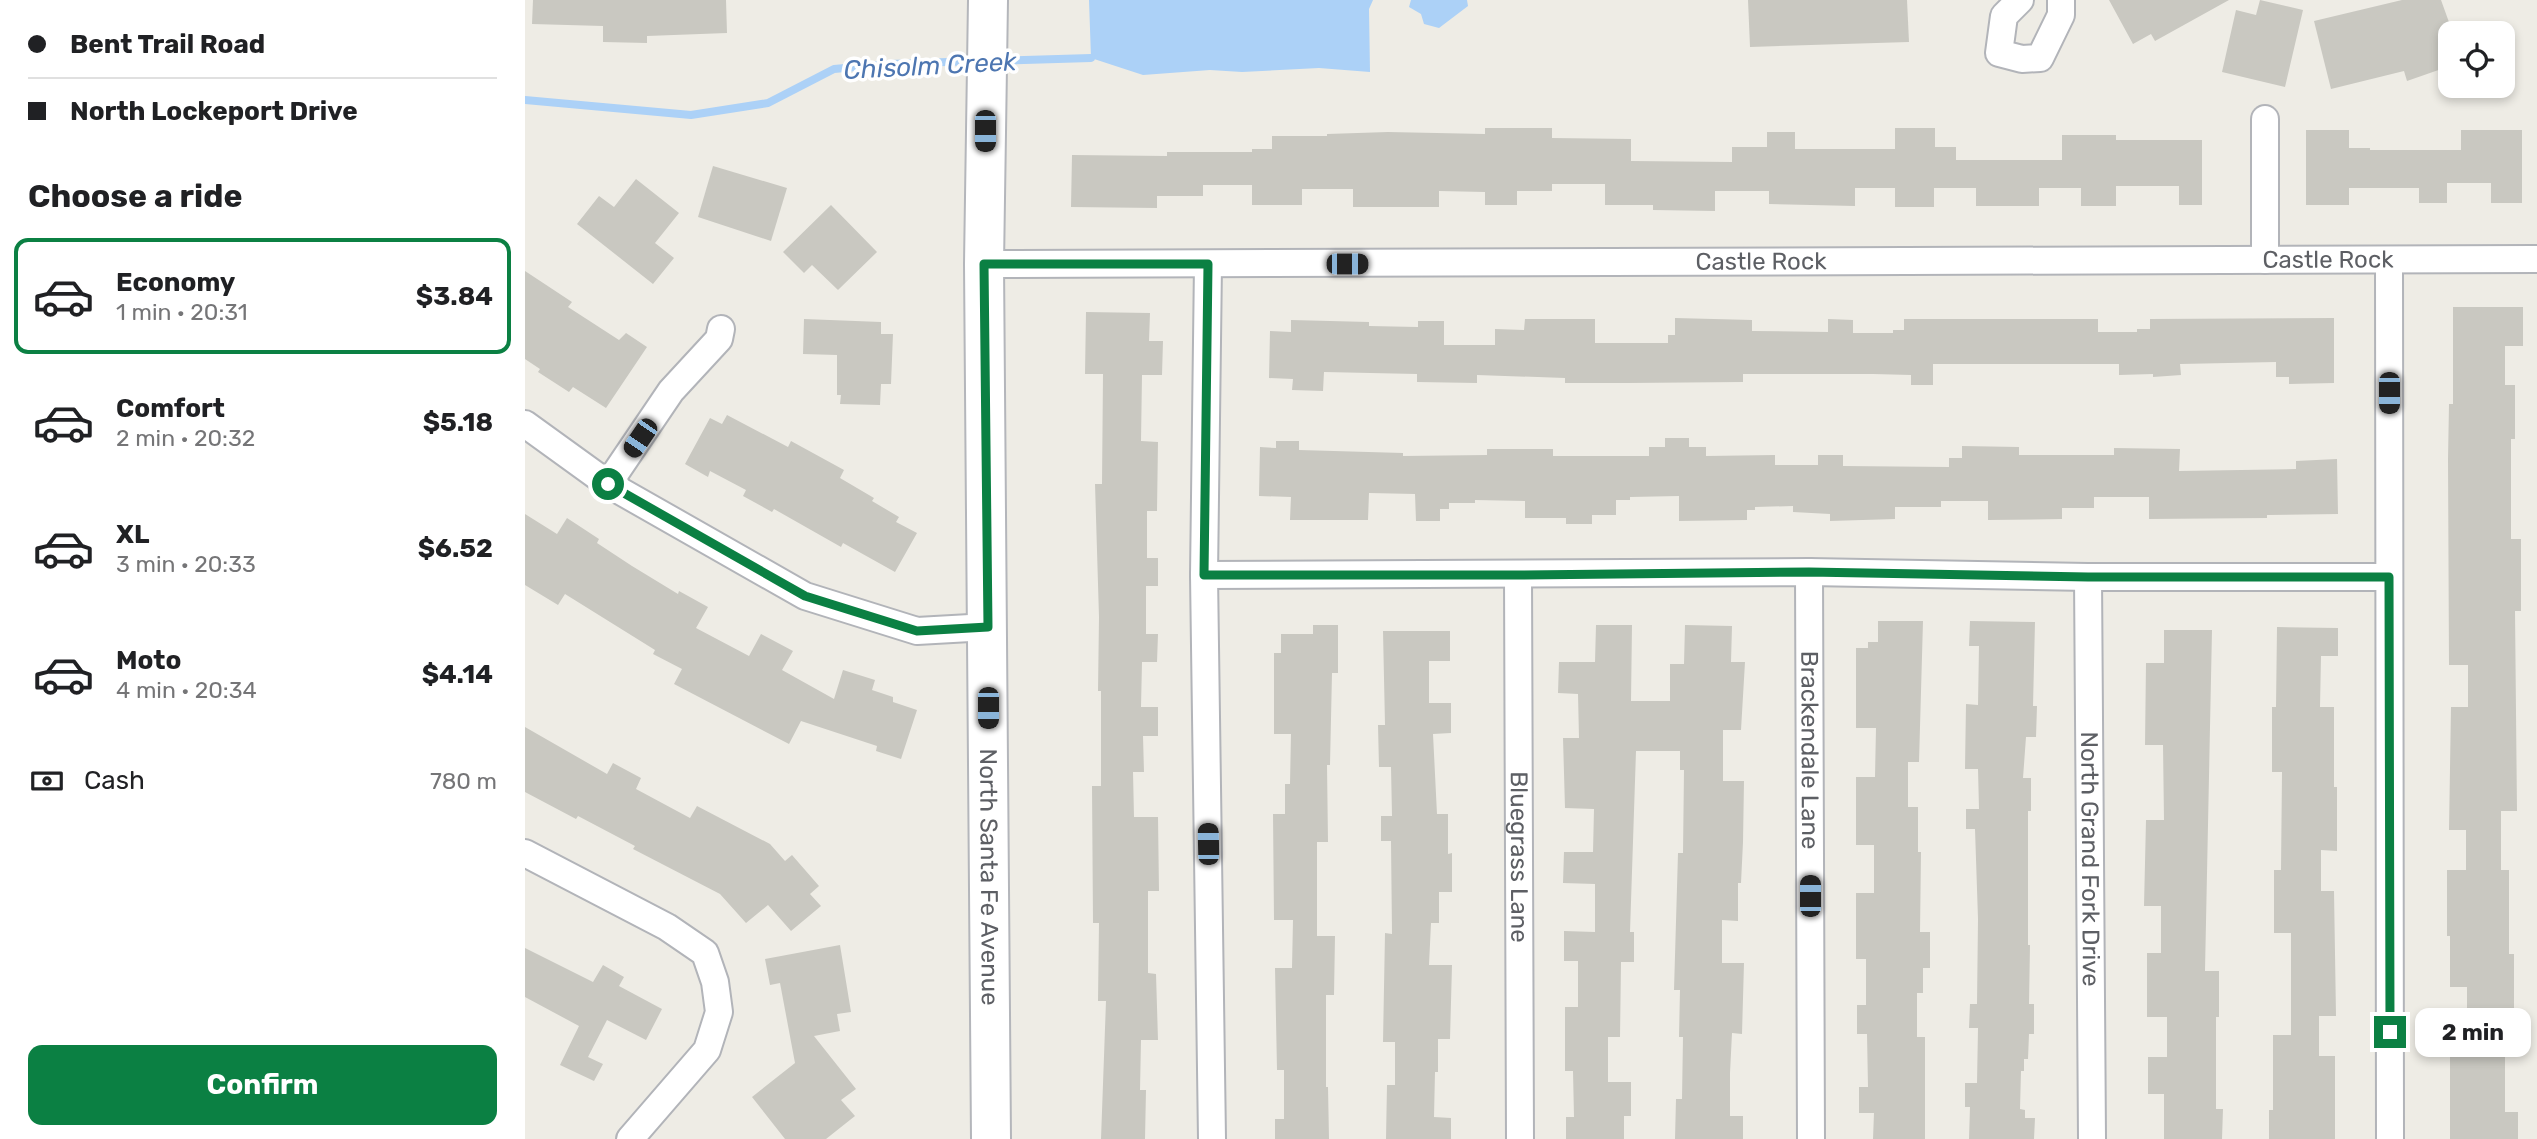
<!DOCTYPE html>
<meta charset="utf-8">
<style>
:root{--surface:#fff;--page:#f6f6f6;--text:#202124;--muted:#757577;--line:#e0e0e0;--accent:#0b8043}
body{margin:0;font-family:Rubik,sans-serif;background:var(--page);color:var(--text);height:100vh;display:flex;flex-direction:column;font-size:26px;white-space:nowrap}
*{box-sizing:border-box;margin:0}
p{font-size:23px;color:var(--muted)}
.icon{flex:none;width:38px;height:38px;fill:none;stroke:currentColor;stroke-width:2;stroke-linecap:round;stroke-linejoin:round}
.map{position:relative;flex:1;overflow:hidden}
.drawer{display:flex;flex-direction:column;background:var(--surface);width:525px}
.drawer>*{flex:none}
.guide{display:grid;align-content:center;height:154px;padding:0 28px;background:var(--surface)}
.fabs{position:absolute;left:1913px;top:21px;display:grid;gap:14px}
.fabs a{display:grid;place-items:center;width:77px;height:77px;border-radius:14px;background:var(--surface);box-shadow:0 4px 10px #0003;font-size:35px}
.end{position:absolute;width:32px;height:32px;margin:-16px;border:9px solid #0b8043;background:#fff;box-shadow:0 0 0 4px #fff}
.from{border-radius:50%}
.bubble{position:absolute;height:49px;border-radius:14px;background:var(--surface);box-shadow:0 4px 10px #0003;font-size:23px;font-weight:700;line-height:49px;text-align:center}
.car{position:absolute;width:21px;height:42px;margin:-21px -10px;border-radius:9px;box-shadow:0 0 5px 2px #0007;background:linear-gradient(#222 24%,#8ab4d8 0 40%,#222 0 76%,#8ab4d8 0 86%,#222 0)}
.guide b{display:flex;align-items:center;gap:24px;height:66px;font-size:26px}
.guide b+b{border-top:2px solid var(--line)}
.guide i{width:18px;height:18px;background:var(--text)}
ul{padding:0;list-style:none}
li{display:flex;align-items:center;gap:21px;height:116px;margin:0 14px 10px;padding:0 14px;border:4px solid transparent;border-radius:14px}
li div{flex:1}
li b{display:block;font-size:26px}
li em{font-style:normal;font-weight:700}
li.current{border-color:var(--accent)}
li>.icon{width:63px;height:63px;stroke-width:1.5}
h2{padding:0 28px;font-size:32px;line-height:84px}
.pay{display:flex;align-items:center;gap:18px;height:77px;padding:0 28px;font-size:26px}
.pay p{margin-inline-start:auto}
.button{display:flex;gap:14px;margin-top:auto;padding:14px 28px}
.button a{flex:1;height:80px;border-radius:14px;background:var(--accent);color:#fff;font-size:28px;font-weight:700;line-height:80px;text-align:center}
main{display:flex;flex:1;min-height:0}
.map>svg:first-child{display:block}
.water{fill:#acd1f7}
.lines{fill:none;stroke-linecap:round;stroke-linejoin:round}
.stream{stroke:#acd1f7;stroke-width:8}
.building{fill:#c9c8c1}
.street-casing{stroke:#b2b4b9;stroke-width:30}
.secondary-casing{stroke:#b4b6bb;stroke-width:42}
.street{stroke:#fff;stroke-width:26}
.secondary{stroke:#fff;stroke-width:38}
.route{stroke:#0b8043;stroke-width:9}
.labels{text-anchor:middle;dominant-baseline:central;stroke-width:7;stroke-linejoin:round;paint-order:stroke}
.street-label{font-size:24px;fill:#5d5f64;stroke:#fff}
.water-label{font-size:26px;font-style:italic;fill:#4d76b1;stroke:#fff}
</style>
<main>
<section class="drawer">
<div class="guide">
<b><i class="from"></i>Bent Trail Road</b>
<b><i></i>North Lockeport Drive</b>
</div>
<h2>Choose a ride</h2>
<ul>
<li class="current"><svg class="icon" aria-label="car" viewBox="0 0 24 24"><path d="M5 17H2v-5l4-1 3-4h7l3 4 3 1v5h-3M9 17h6M6 11h13"/><circle cx="7" cy="17" r="2"/><circle cx="17" cy="17" r="2"/></svg><div><b>Economy</b><p>1 min · 20:31</p></div><em>$3.84</em></li>
<li><svg class="icon" aria-label="car" viewBox="0 0 24 24"><path d="M5 17H2v-5l4-1 3-4h7l3 4 3 1v5h-3M9 17h6M6 11h13"/><circle cx="7" cy="17" r="2"/><circle cx="17" cy="17" r="2"/></svg><div><b>Comfort</b><p>2 min · 20:32</p></div><em>$5.18</em></li>
<li><svg class="icon" aria-label="car" viewBox="0 0 24 24"><path d="M5 17H2v-5l4-1 3-4h7l3 4 3 1v5h-3M9 17h6M6 11h13"/><circle cx="7" cy="17" r="2"/><circle cx="17" cy="17" r="2"/></svg><div><b>XL</b><p>3 min · 20:33</p></div><em>$6.52</em></li>
<li><svg class="icon" aria-label="car" viewBox="0 0 24 24"><path d="M5 17H2v-5l4-1 3-4h7l3 4 3 1v5h-3M9 17h6M6 11h13"/><circle cx="7" cy="17" r="2"/><circle cx="17" cy="17" r="2"/></svg><div><b>Moto</b><p>4 min · 20:34</p></div><em>$4.14</em></li>
</ul>
<div class="pay"><svg class="icon" aria-label="cash" viewBox="0 0 24 24"><path d="M3 7h18v10H3z"/><circle cx="12" cy="12" r="2"/></svg>Cash<p>780 m</p></div>
<div class="button"><a>Confirm</a></div>
</section>
<div class="map">
<svg width="2012" height="1139" viewBox="0 0 2012 1139">
<rect width="100%" height="100%" fill="#eeece5"/>
<g class="water">
<polygon points="564,0 848,0 844,9 845,72 794,68 717,72 685,70 618,75 566,58"/>
<polygon points="886,0 942,0 943,6 914,28 899,24 896,14 884,7"/>
</g>
<g class="lines">
<g class="stream">
<polyline points="471,61 566,58"/>
<polyline points="0,100 166,115 243,103 309,69 365,64 451,61"/>
</g>
</g>
<g class="building">
<polygon points="8,0 201,0 202,33 122,36 122,43 78,42 78,26 7,24"/>
<polygon points="1223,0 1382,0 1384,42 1225,47"/>
<polygon points="1584,0 1704,0 1630,41 1626,34 1608,44"/>
<polygon points="1735,0 1778,10 1760,87 1697,72 1711,10 1731,15"/>
<polygon points="1877,0 1916,0 1925,25 1925,66 1882,81 1879,71 1806,89 1789,21"/>
<polygon points="960,128 1027,128 1027,138 1106,139 1106,161 1207,162 1207,147 1242,147 1242,132 1270,132 1270,149 1370,149 1370,128 1410,128 1410,147 1431,147 1431,160 1537,160 1537,135 1591,135 1591,140 1677,140 1677,205 1654,205 1654,186 1591,186 1591,206 1556,206 1556,188 1514,188 1514,206 1451,206 1451,188 1409,188 1409,207 1370,207 1370,188 1330,188 1330,206 1244,204 1244,191 1190,191 1190,211 1128,210 1128,205 1080,205 1080,184 1027,184 1027,191 992,191 992,205 960,205 960,192 914,191 914,207 828,207 828,189 777,189 777,205 727,205 727,185 678,185 678,196 632,196 632,208 546,207 547,155 642,156 642,152 727,152 727,149 747,149 747,136 802,136 802,134 863,132 960,134"/>
<polygon points="1781,130 1824,130 1824,148 1845,148 1845,150 1936,150 1936,130 1997,130 1997,203 1966,203 1966,183 1922,183 1922,203 1894,203 1894,188 1824,188 1824,205 1781,205"/>
<polygon points="188,166 262,188 246,241 173,217"/>
<polygon points="111,179 154,213 130,243 149,258 128,284 52,224 74,196 89,207"/>
<polygon points="306,205 352,252 313,290 287,265 279,273 258,252"/>
<polygon points="0,271 47,302 43,307 94,340 101,333 122,347 81,408 48,387 44,392 13,372 15,369 0,359"/>
<polygon points="1928,307 1998,307 1998,346 1980,346 1980,385 1990,385 1990,439 1986,439 1986,539 1996,539 1996,611 1990,611 1992,811 1976,811 1976,870 1984,870 1984,954 1989,954 1989,1016 1980,1016 1980,1112 1993,1112 1993,1139 1925,1139 1925,1051 1940,1051 1942,1031 1942,987 1925,987 1925,936 1922,936 1922,870 1941,870 1941,830 1924,830 1926,707 1943,707 1943,665 1924,665 1923,459 1924,404 1928,404"/>
<polygon points="561,312 625,313 624,341 638,341 637,375 617,375 616,441 633,442 632,511 622,511 622,558 633,558 633,586 621,586 621,634 633,634 632,662 617,662 616,707 633,707 633,736 618,736 619,772 608,772 609,817 633,817 634,891 623,891 623,973 631,974 633,1040 616,1040 615,1090 621,1090 620,1139 576,1139 581,1001 573,1001 574,923 568,923 567,786 576,786 576,691 573,691 574,617 570,484 577,484 578,374 560,374"/>
<polygon points="1150,318 1227,320 1227,331 1303,332 1303,319 1328,320 1328,333 1368,333 1368,330 1379,330 1379,319 1573,319 1573,332 1612,332 1612,329 1625,329 1625,319 1809,318 1809,383 1764,384 1764,377 1751,377 1751,362 1655,364 1656,375 1628,377 1628,374 1594,375 1594,364 1408,364 1408,385 1386,385 1386,375 1348,374 1218,374 1218,382 1103,383 1040,383 1040,378 952,375 952,383 892,382 892,374 799,372 798,391 767,390 768,379 744,378 745,331 766,332 766,320 844,322 844,326 893,327 893,321 919,321 919,345 970,345 970,329 999,330 1000,319 1070,319 1070,343 1143,343 1143,335 1150,335"/>
<polygon points="279,319 356,322 356,334 368,334 366,384 356,384 355,405 315,404 316,395 312,395 312,355 278,354"/>
<polygon points="202,415 263,447 266,441 319,470 315,478 349,498 347,501 374,517 371,522 392,533 370,572 318,543 316,547 249,509 247,512 218,496 221,490 185,471 183,477 160,464 185,418 197,424"/>
<polygon points="1140,438 1164,438 1164,447 1181,447 1181,456 1250,455 1250,465 1293,465 1293,455 1318,455 1318,466 1424,467 1424,458 1437,458 1437,446 1494,447 1494,455 1589,455 1589,448 1655,449 1654,471 1771,469 1771,461 1812,459 1813,514 1742,515 1742,518 1624,519 1624,497 1569,497 1569,508 1537,508 1537,519 1463,520 1463,501 1416,501 1416,507 1370,507 1370,519 1305,521 1305,514 1268,512 1268,506 1230,507 1230,510 1222,510 1222,520 1154,521 1154,496 1105,497 1105,500 1091,500 1091,515 1067,515 1067,524 1041,524 1041,518 1000,518 1000,501 950,500 950,503 924,503 924,509 915,509 915,521 891,521 890,494 844,493 843,520 765,520 766,497 734,496 735,447 751,448 751,441 774,441 774,450 878,453 878,456 962,455 962,449 1028,449 1028,456 1124,456 1124,447 1140,447"/>
<polygon points="0,514 32,534 42,518 74,539 72,543 107,566 153,594 154,591 183,607 171,628 224,656 236,634 268,651 257,670 309,699 318,670 350,680 347,690 368,697 368,702 392,710 376,759 351,751 352,746 276,721 264,744 149,684 157,669 128,654 130,650 40,594 33,605 0,585"/>
<polygon points="1353,621 1398,621 1394,762 1383,762 1383,807 1393,807 1393,852 1396,852 1395,932 1405,932 1405,968 1398,968 1398,993 1392,993 1392,1037 1400,1037 1400,1139 1348,1139 1349,1113 1334,1113 1334,1087 1343,1087 1342,1034 1332,1034 1332,1005 1341,1005 1341,959 1331,959 1331,893 1349,893 1349,845 1331,845 1331,777 1350,777 1351,728 1331,728 1331,648 1343,648 1343,642 1353,642"/>
<polygon points="1445,621 1510,622 1508,706 1512,706 1511,737 1501,737 1498,778 1506,778 1506,811 1503,811 1503,945 1505,945 1504,1004 1509,1004 1509,1034 1504,1034 1503,1059 1499,1059 1499,1071 1496,1071 1495,1109 1500,1110 1500,1118 1510,1118 1509,1139 1444,1139 1445,1107 1440,1107 1440,1083 1452,1083 1453,1028 1444,1028 1445,1004 1452,1004 1453,919 1450,829 1441,829 1441,809 1454,809 1453,769 1440,769 1441,704 1453,705 1454,646 1444,646"/>
<polygon points="788,625 813,625 813,673 807,673 805,765 802,765 803,842 792,842 792,936 810,936 809,995 801,995 801,1087 803,1087 804,1139 750,1139 750,1119 759,1119 759,1070 752,1070 750,968 767,968 768,920 749,920 748,814 760,814 760,784 765,784 766,734 749,734 749,653 756,653 756,634 788,634"/>
<polygon points="1071,625 1107,625 1106,701 1145,701 1145,664 1159,664 1160,625 1207,626 1206,662 1220,662 1216,730 1198,730 1198,781 1219,781 1218,842 1216,883 1213,883 1213,921 1197,920 1197,963 1219,963 1217,1034 1207,1033 1205,1073 1205,1116 1218,1116 1218,1139 1150,1139 1151,1099 1157,1099 1158,1037 1154,1037 1155,990 1149,990 1153,853 1158,853 1159,770 1155,770 1155,751 1111,751 1105,932 1109,932 1109,962 1096,962 1095,1037 1083,1037 1083,1082 1106,1082 1106,1116 1099,1116 1099,1139 1041,1139 1041,1117 1049,1117 1048,1071 1040,1071 1040,1007 1053,1007 1053,961 1039,961 1039,931 1070,932 1070,884 1038,883 1039,852 1068,852 1069,809 1040,808 1038,738 1054,738 1053,694 1033,693 1034,662 1070,662"/>
<polygon points="1752,627 1813,628 1813,656 1796,656 1795,707 1809,707 1809,787 1812,787 1812,851 1796,850 1796,891 1809,891 1811,1016 1794,1016 1794,1056 1810,1056 1810,1139 1744,1139 1744,1110 1748,1110 1748,1035 1766,1035 1766,933 1749,933 1749,870 1756,870 1757,772 1747,772 1747,707 1751,707"/>
<polygon points="1639,630 1687,630 1680,971 1694,971 1694,1017 1691,1017 1691,1109 1698,1109 1697,1139 1639,1139 1639,1094 1623,1094 1623,1057 1642,1057 1642,1017 1622,1017 1622,953 1636,953 1636,906 1619,906 1621,820 1639,820 1638,745 1620,745 1621,663 1639,663"/>
<polygon points="858,631 925,631 925,661 904,661 904,703 926,703 926,733 908,734 912,814 923,814 923,854 927,853 927,892 914,892 914,923 906,923 904,965 927,965 925,1039 913,1039 913,1072 910,1072 909,1117 926,1118 926,1139 861,1139 862,1085 870,1085 870,1042 858,1042 860,933 867,934 866,841 856,841 856,816 867,816 866,767 854,767 853,725 860,725"/>
<polygon points="0,727 82,774 88,763 116,778 111,789 165,818 172,806 245,844 260,861 267,855 294,886 285,894 296,906 266,931 243,905 221,923 195,894 108,849 110,846 53,816 51,819 0,792"/>
<polygon points="315,945 326,1012 312,1014 315,1031 289,1036 331,1089 316,1100 330,1116 301,1139 260,1139 227,1097 270,1063 255,983 245,985 240,959"/>
<polygon points="0,948 68,982 78,965 99,977 94,986 137,1009 121,1040 82,1020 63,1057 78,1064 69,1081 35,1065 54,1026 0,997"/>
</g>
<g class="lines">
<g class="street-casing">
<g id="street">
<polyline points="1495,0 1479,16 1474,53 1497,59 1515,58 1536,15 1536,0"/>
<polyline points="1740,119 1740,260"/>
<polyline points="1864,261 1865,1139"/>
<path id="s1" d="M 459,264 L 2012,259"/>
<polyline points="683,264 679,575 687,1139"/>
<polyline points="0,424 83,484 280,596 392,631 463,627"/>
<polyline points="83,484 146,391 194,339 196,329"/>
<path id="s2" d="M 1284,572 L 1286,1139"/>
<polyline points="679,575 1284,572 1563,577 1864,577"/>
<path id="s3" d="M 993,575 L 995,1139"/>
<path id="s4" d="M 1563,577 L 1567,1139"/>
<polyline points="0,853 142,927 180,953 190,982 194,1012 182,1050 105,1139"/>
</g>
</g>
<g class="secondary-casing">
<g id="secondary">
<path id="s5" d="M 463,0 L 459,264 L 466,1139"/>
</g>
</g>
<use href="#street" class="street"/>
<use href="#secondary" class="secondary"/>
</g>
<g class="lines">
<polyline class="route" points="83,484 280,596 392,631 463,627 459,264 683,264 679,575 993,575 1284,572 1563,577 1864,577 1865,1032"/>
</g>
<g class="labels">
<g class="street-label">
<text stroke="none"><textPath href="#s1" startOffset="1344">Castle Rock</textPath></text>
<text stroke="none"><textPath href="#s1" startOffset="777">Castle Rock</textPath></text>
<text stroke="none"><textPath href="#s2" startOffset="178">Brackendale Lane</textPath></text>
<text stroke="none"><textPath href="#s3" startOffset="282">Bluegrass Lane</textPath></text>
<text stroke="none"><textPath href="#s4" startOffset="282">North Grand Fork Drive</textPath></text>
<text stroke="none"><textPath href="#s5" startOffset="877">North Santa Fe Avenue</textPath></text>
</g>
<g class="water-label">
<text transform="translate(405 66) rotate(-3)">Chisolm Creek</text>
</g>
</g>
</svg>
<div class="fabs">
<a><svg class="icon" aria-label="locate" viewBox="0 0 24 24"><circle cx="12" cy="12" r="6"/><path d="M12 2v4M12 18v4M2 12h4M18 12h4"/></svg></a>
</div>
<i class="end from" style="left:83px;top:484px"></i>
<i class="end" style="left:1865px;top:1032px"></i>
<div class="bubble" style="left:1890px;top:1008px;width:116px">2 min</div>
<i class="car" style="left:460px;top:131px;rotate:180deg"></i>
<i class="car" style="left:822px;top:264px;rotate:90deg"></i>
<i class="car" style="left:1864px;top:393px;rotate:180deg"></i>
<i class="car" style="left:115px;top:438px;rotate:214deg"></i>
<i class="car" style="left:463px;top:708px;rotate:180deg"></i>
<i class="car" style="left:683px;top:844px;rotate:359deg"></i>
<i class="car" style="left:1285px;top:896px;rotate:0deg"></i>
</div>
</main>
